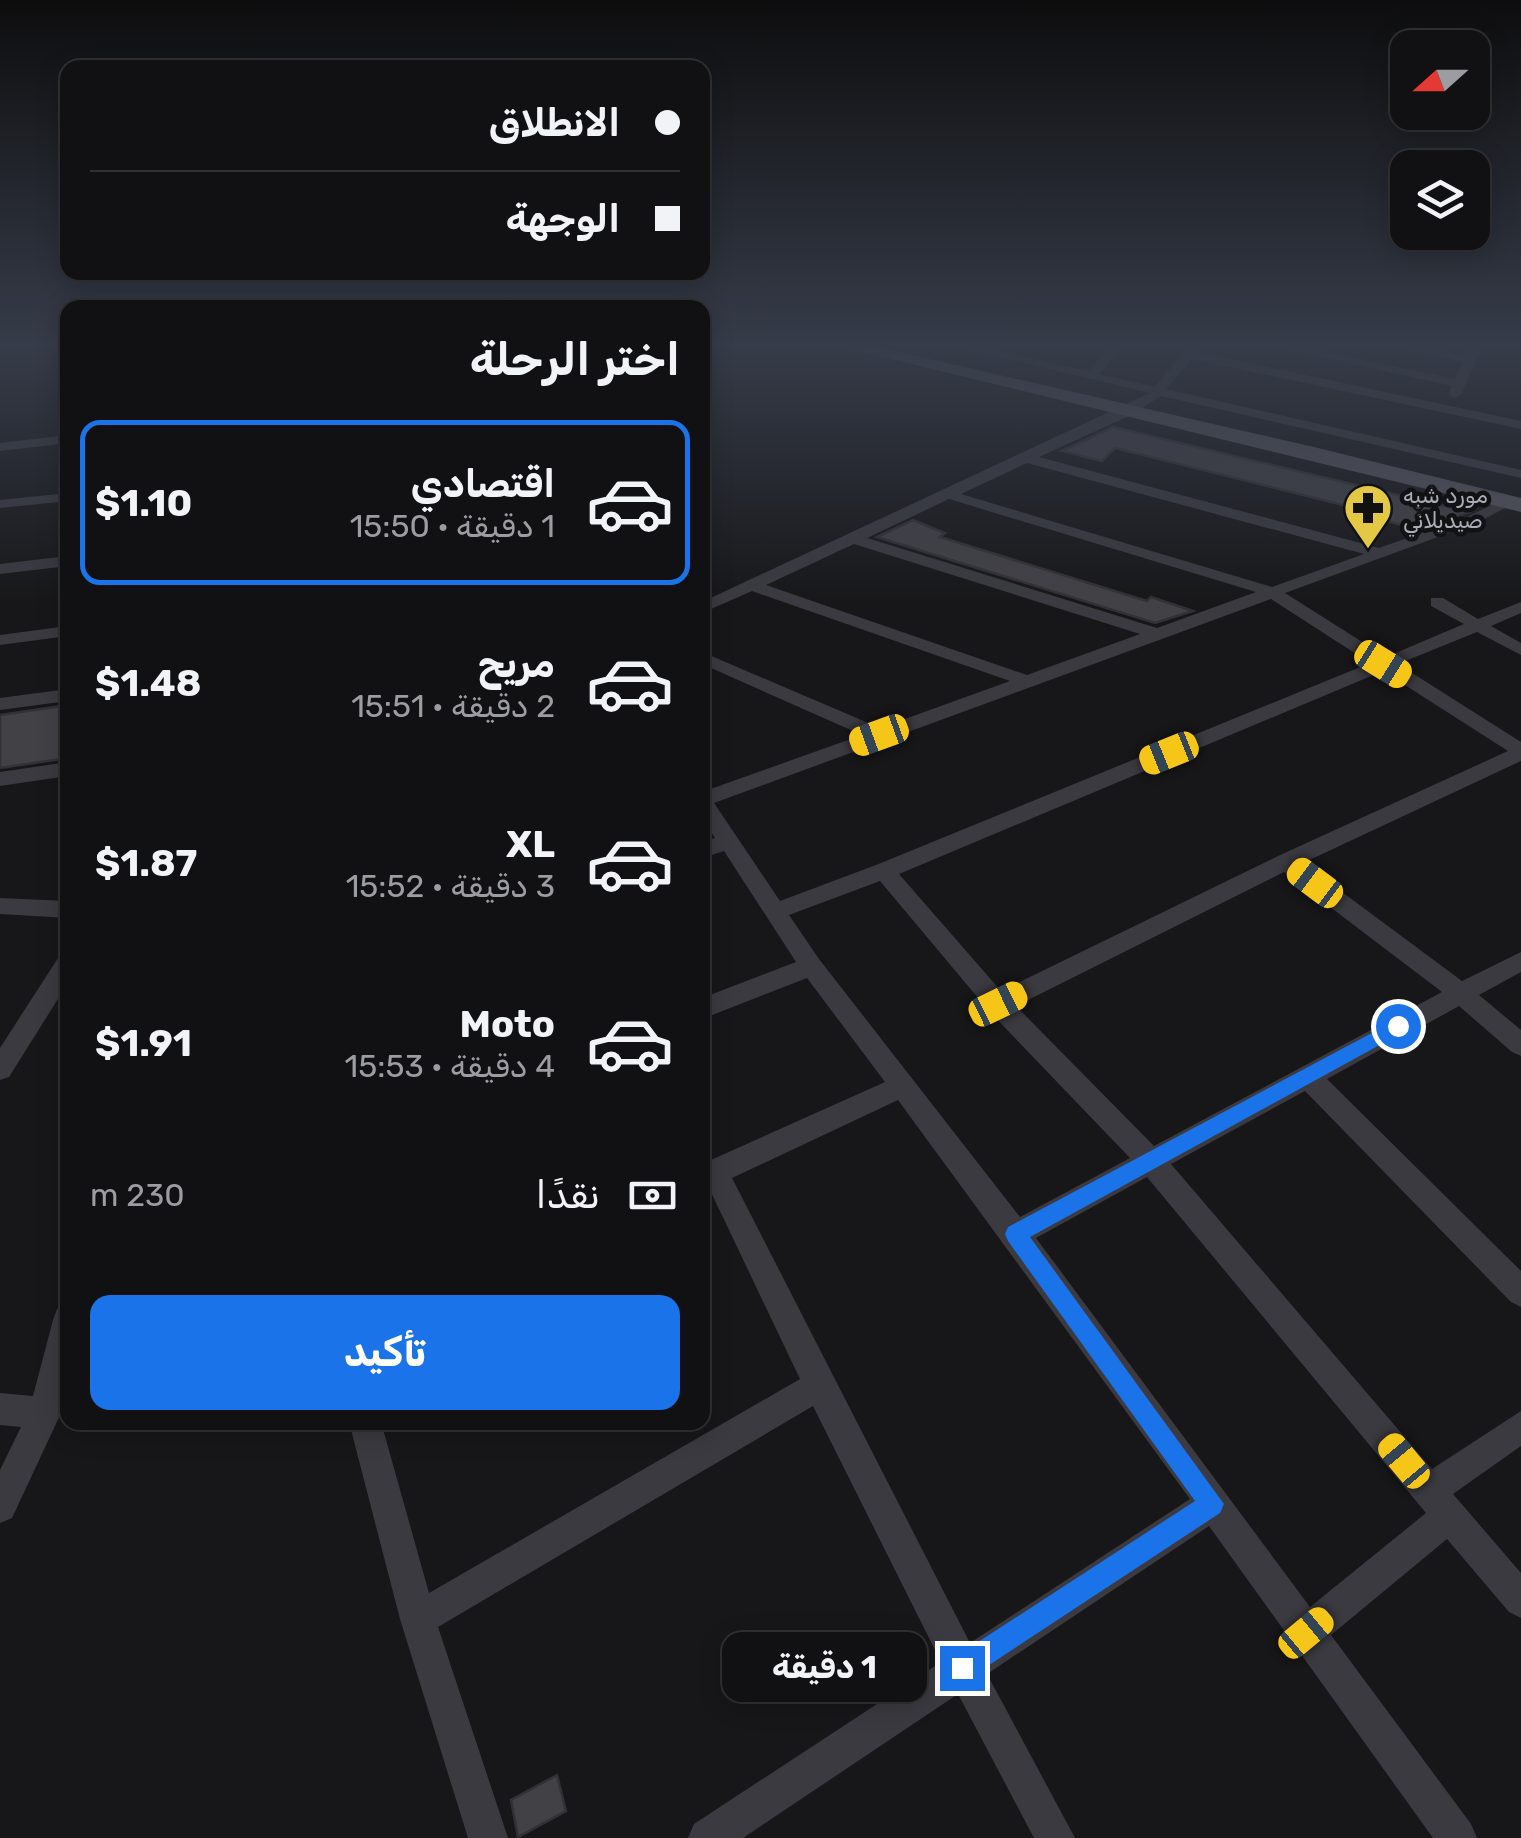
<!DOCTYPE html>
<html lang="ar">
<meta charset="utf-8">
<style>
:root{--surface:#111113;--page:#1a1a1c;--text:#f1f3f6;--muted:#9c9da0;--line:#303133;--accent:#1a73e8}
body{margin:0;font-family:Rubik,Cairo,sans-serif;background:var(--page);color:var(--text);direction:rtl;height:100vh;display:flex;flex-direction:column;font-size:38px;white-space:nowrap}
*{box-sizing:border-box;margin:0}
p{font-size:32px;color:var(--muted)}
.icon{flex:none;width:55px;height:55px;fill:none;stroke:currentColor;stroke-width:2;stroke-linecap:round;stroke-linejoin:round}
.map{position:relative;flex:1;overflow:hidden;direction:ltr}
.panel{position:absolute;left:60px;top:300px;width:650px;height:1130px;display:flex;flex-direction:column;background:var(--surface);border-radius:20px;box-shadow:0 5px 25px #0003,0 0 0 2px var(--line);direction:rtl}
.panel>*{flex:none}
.hud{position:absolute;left:60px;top:60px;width:650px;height:220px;border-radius:20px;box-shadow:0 5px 25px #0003,0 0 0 2px var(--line);direction:rtl;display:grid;align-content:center;height:220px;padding:0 30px;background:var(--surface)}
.needle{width:65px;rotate:249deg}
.controls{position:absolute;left:1390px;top:30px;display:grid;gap:20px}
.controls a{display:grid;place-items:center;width:100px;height:100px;border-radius:20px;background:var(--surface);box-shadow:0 5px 25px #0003,0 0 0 2px var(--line);font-size:50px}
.end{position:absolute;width:45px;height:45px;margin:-22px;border:12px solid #1a73e8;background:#fff;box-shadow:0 0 0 5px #fff}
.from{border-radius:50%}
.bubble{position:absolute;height:70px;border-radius:20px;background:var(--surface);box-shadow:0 5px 25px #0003,0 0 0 2px var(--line);font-size:32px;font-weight:700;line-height:70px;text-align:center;direction:rtl}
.car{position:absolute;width:30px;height:60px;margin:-30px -15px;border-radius:12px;box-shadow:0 0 8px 2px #0007;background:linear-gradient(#f5c518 24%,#345 0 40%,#f5c518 0 76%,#345 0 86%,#f5c518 0)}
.hud b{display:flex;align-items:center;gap:35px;height:95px;font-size:38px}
.hud b+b{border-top:2px solid var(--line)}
.hud i{width:25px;height:25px;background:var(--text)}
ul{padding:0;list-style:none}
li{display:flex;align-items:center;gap:30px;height:165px;margin:0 20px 15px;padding:0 10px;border:5px solid transparent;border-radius:20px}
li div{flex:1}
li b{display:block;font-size:38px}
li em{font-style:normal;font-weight:700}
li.on{border-color:var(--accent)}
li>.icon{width:90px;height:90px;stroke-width:1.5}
h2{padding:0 30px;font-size:45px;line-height:120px}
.pay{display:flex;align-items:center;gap:25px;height:110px;padding:0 30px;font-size:38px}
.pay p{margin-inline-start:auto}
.primary-button{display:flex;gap:20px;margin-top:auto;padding:20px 30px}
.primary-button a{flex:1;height:115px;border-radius:20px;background:var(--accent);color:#fff;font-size:40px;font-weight:700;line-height:115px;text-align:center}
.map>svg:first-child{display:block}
.building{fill:#424146;stroke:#323135;stroke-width:2.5}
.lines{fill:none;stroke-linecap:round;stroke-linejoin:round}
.minor{fill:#3a3a40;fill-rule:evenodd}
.primary{fill:#55555c;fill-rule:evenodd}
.route{fill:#1a73e8}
.labels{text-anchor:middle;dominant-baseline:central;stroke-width:9;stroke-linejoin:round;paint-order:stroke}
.far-poi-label{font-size:22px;fill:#aaacb8;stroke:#121214;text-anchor:start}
</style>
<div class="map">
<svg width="1521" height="1838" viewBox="0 0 1521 1838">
<rect width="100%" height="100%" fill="#171719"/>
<g class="building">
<polygon points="1113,427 1469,512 1419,530 1358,513 1359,509 1115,448 1102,461 1062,451"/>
<polygon points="913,520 945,533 940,537 1147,601 1151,597 1193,611 1155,623 877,537"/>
<polygon points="68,705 68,758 0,768 0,715"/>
<polygon points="557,1775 566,1811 518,1837 511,1800"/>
</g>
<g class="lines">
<g class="minor">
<path d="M 958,347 L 981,347 L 1088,371 L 1111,347 L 1124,347 L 1099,374 L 1155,387 L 1188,347 L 1201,347 L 1197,352 L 1521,421 L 1521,429 L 1192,359 L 1166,389 L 1521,470 L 1521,478 L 1161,396 L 1131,415 L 1039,457 L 1379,548 L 1469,516 L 1504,499 L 1516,502 L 1479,522 L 1285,593 L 1386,657 L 1464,624 L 1431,606 L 1431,598 L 1443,598 L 1478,619 L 1521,602 L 1521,613 L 1491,626 L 1521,643 L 1521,655 L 1477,632 L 1398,664 L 1521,742 L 1521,761 L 1303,863 L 1462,981 L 1521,952 L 1521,972 L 1479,995 L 1521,1030 L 1521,1056 L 1512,1052 L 1459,1006 L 1327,1079 L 1521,1271 L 1521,1307 L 1511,1302 L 1305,1091 L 1171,1164 L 1432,1469 L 1521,1411 L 1521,1446 L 1453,1494 L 1521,1573 L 1521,1618 L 1509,1612 L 1447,1539 L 1331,1635 L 1471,1824 L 1477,1838 L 1433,1838 L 1209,1526 L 987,1674 L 1075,1838 L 1034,1838 L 958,1694 L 743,1838 L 688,1838 L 694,1824 L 941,1662 L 813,1406 L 438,1627 L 508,1838 L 468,1838 L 400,1619 L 349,1422 L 381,1422 L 429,1593 L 800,1379 L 709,1188 L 702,1191 L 702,1164 L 885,1082 L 807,978 L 702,1019 L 702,998 L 796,962 L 724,851 L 702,858 L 702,842 L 715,838 L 702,818 L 702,792 L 862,735 L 702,664 L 702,652 L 880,728 L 1010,681 L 752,591 L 702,613 L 702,602 L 1150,393 ZM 1027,463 L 1364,554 L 1272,587 L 961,494 ZM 949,499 L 1256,592 L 1157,628 L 867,538 ZM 854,544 L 1140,634 L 1027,675 L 766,585 ZM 1271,599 L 1370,663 L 876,865 L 780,901 L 714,803 ZM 1383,671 L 1508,751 L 1278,856 L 1001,991 L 899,874 ZM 1284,872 L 1442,992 L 1154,1146 L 1016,1006 ZM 880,881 L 989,1011 L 1130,1158 L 1020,1217 L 819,959 L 789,915 ZM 898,1100 L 1190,1499 L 970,1643 L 732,1178 ZM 1147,1177 L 1426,1513 L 1310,1607 L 1036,1238 Z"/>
<polygon points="1277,347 1302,347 1455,379 1463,362 1399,347 1424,347 1466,356 1470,347 1482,347 1461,394 1455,398 1449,394 1452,386"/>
<polygon points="68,435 68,443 0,451 0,443"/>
<polygon points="68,493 68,501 0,508 0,500"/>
<polygon points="68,556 68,566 0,574 0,564"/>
<polygon points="68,626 68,636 0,645 0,635"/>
<polygon points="68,689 68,701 0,710 0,698"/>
<polygon points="68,762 68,776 0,786 0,772"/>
<polygon points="0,898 68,901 68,918 0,914"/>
<polygon points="68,953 68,983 9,1077 0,1080 0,1048 60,955"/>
<polygon points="68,1305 68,1385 61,1413 12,1518 0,1523 0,1470 21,1427 0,1425 0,1393 33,1396 53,1320 57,1309"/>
</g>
<polygon class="primary" points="842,347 877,347 1314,447 1521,498 1521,512"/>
</g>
<linearGradient id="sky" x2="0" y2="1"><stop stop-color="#0d0d0e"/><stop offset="0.57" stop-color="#363c49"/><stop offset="1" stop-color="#363c49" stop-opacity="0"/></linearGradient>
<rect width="1521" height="605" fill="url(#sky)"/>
<polygon class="route" points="1398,1019 1405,1021 1405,1031 1030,1237 1224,1504 1220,1513 971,1677 962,1681 952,1677 949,1668 952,1659 1195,1501 1008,1241 1005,1234 1008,1227"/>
<defs>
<g id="pharmacy-pin" transform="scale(2.5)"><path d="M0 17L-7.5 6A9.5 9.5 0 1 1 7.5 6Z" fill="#e3c845" stroke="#121214"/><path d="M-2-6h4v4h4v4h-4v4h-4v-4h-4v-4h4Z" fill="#111"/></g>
</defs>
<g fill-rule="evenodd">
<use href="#pharmacy-pin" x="1368" y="508"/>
</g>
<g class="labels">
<g class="far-poi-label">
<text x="1403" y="495">مورد شبه<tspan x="1403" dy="25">صيديلاني</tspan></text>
</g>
</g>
</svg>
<div class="controls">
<a><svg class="needle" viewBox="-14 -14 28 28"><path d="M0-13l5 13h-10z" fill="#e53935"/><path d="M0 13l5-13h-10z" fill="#9c9da0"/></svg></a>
<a><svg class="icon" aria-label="layers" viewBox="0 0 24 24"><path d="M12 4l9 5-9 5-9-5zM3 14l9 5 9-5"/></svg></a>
</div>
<i class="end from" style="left:1398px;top:1026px"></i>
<i class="end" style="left:962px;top:1668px"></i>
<div class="bubble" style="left:722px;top:1632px;width:205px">1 دقيقة</div>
<i class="car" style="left:1383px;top:664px;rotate:122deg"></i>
<i class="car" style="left:879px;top:735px;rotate:250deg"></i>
<i class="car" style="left:1169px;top:753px;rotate:248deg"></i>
<i class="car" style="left:1315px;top:883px;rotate:307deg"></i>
<i class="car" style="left:998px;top:1004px;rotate:64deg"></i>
<i class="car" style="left:1404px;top:1461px;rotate:320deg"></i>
<i class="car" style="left:1306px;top:1633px;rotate:50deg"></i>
<div class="hud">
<b><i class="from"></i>الانطلاق</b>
<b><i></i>الوجهة</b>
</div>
<section class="panel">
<h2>اختر الرحلة</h2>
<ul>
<li class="on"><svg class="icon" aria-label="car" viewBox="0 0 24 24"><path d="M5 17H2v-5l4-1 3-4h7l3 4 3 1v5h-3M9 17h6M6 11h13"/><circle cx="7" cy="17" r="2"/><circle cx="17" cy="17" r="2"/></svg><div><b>اقتصادي</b><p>1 دقيقة · 15:50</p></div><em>$1.10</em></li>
<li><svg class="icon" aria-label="car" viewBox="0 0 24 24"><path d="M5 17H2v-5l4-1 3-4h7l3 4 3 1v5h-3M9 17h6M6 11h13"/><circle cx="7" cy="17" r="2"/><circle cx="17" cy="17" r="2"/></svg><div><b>مريح</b><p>2 دقيقة · 15:51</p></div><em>$1.48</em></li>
<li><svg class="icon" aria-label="car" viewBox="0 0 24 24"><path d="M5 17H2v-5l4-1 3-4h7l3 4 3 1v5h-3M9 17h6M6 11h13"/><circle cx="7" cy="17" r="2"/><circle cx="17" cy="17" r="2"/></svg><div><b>XL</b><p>3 دقيقة · 15:52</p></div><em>$1.87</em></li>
<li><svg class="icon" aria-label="car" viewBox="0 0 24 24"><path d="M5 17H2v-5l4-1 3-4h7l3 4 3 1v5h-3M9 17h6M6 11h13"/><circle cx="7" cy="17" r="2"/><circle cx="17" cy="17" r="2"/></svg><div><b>Moto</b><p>4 دقيقة · 15:53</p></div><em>$1.91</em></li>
</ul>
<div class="pay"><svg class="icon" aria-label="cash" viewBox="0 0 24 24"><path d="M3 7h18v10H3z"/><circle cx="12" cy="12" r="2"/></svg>نقدًا<p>230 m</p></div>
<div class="primary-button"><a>تأكيد</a></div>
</section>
</div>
